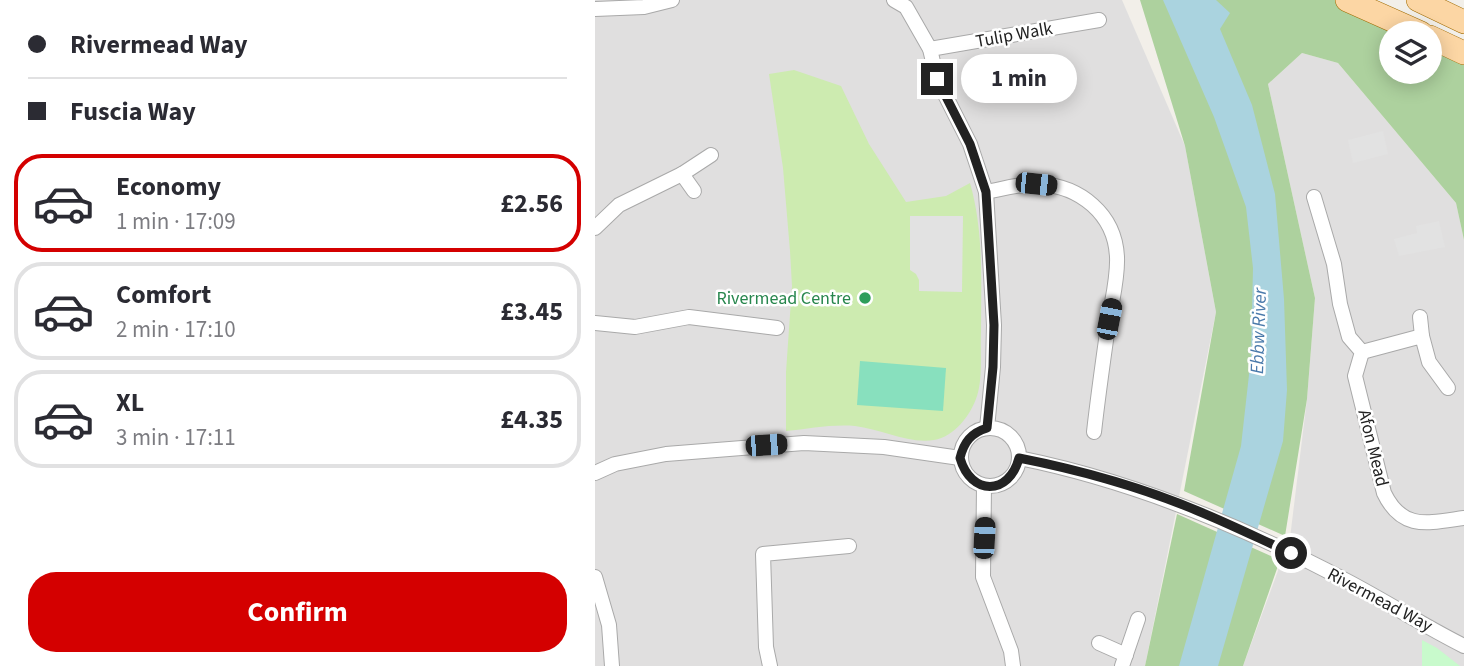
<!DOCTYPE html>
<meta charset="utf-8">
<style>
:root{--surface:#fff;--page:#f7f7f7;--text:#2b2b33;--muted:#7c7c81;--line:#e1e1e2;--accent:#d40000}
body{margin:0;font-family:"Source Sans 3",sans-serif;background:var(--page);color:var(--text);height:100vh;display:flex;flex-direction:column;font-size:26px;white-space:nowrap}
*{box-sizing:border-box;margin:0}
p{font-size:23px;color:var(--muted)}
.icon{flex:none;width:38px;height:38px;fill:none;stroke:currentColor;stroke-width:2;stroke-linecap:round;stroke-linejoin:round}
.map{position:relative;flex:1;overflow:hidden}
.sheet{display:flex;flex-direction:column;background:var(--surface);width:595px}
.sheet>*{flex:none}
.guide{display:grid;align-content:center;height:154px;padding:0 28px;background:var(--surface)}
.fabs{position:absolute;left:784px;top:21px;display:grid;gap:14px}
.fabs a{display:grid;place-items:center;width:63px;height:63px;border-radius:50%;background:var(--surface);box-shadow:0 4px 18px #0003;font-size:35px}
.end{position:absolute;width:32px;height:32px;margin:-16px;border:9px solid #222;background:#fff;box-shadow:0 0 0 4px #fff}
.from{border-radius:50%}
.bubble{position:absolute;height:49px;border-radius:24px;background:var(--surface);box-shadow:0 4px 18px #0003;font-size:23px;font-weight:700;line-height:49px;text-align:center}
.car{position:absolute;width:21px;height:42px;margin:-21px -10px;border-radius:9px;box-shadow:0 0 5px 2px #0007;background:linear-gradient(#222 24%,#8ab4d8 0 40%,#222 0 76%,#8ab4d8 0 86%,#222 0)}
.guide b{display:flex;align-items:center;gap:24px;height:66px;font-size:26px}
.guide b+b{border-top:2px solid var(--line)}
.guide i{width:18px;height:18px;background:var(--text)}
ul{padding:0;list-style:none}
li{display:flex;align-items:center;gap:21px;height:98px;margin:0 14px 10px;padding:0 14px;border:4px solid var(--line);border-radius:28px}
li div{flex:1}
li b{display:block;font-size:26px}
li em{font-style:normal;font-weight:700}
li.selected{border-color:var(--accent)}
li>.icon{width:63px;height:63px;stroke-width:1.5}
.cta{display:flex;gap:14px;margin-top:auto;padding:14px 28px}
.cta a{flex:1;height:80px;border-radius:28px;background:var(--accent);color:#fff;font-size:28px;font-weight:700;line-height:80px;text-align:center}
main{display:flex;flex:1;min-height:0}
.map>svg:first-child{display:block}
.residential{fill:#e0dfdf}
.grass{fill:#cdebb0}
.forest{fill:#add19e}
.park{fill:#c8facc}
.pitch{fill:#88e0be}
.parking{fill:#e2e2e2}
.water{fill:#aad3df}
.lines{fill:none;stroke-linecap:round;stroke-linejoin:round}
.minor-casing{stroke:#a9a9a9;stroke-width:16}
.primary-casing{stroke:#a06b00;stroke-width:24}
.minor{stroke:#fff;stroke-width:14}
.primary{stroke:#fcd6a4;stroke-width:23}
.route{stroke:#222;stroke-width:9}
.leisure-dot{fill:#2e9e5b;stroke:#fff;stroke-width:2.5}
.labels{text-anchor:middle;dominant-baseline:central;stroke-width:5;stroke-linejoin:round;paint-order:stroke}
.street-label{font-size:18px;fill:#222;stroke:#fff}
.leisure-label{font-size:18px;fill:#27864d;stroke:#fff;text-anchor:end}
.water-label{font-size:19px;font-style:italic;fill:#4a7aab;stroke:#fff}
</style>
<main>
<section class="sheet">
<div class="guide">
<b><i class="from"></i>Rivermead Way</b>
<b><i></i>Fuscia Way</b>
</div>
<ul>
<li class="selected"><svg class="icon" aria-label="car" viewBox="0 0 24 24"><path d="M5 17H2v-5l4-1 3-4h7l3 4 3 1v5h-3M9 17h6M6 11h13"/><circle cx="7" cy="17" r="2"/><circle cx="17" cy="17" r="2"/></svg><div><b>Economy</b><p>1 min · 17:09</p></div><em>£2.56</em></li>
<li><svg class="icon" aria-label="car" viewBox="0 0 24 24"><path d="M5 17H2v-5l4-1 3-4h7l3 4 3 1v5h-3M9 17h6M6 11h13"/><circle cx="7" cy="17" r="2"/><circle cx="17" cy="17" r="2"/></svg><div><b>Comfort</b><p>2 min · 17:10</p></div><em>£3.45</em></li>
<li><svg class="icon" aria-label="car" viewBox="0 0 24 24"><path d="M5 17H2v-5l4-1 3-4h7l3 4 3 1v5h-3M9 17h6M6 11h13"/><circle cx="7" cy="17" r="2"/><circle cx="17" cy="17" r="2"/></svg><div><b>XL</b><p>3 min · 17:11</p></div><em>£4.35</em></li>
</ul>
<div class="cta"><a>Confirm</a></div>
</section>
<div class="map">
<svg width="869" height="666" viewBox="0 0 869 666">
<rect width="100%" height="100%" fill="#f2efe9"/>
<g class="residential">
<polygon points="0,0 527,0 590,146 621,312 550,666 0,666"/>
<polygon points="707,53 743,63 861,203 869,240 869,666 648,666 695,538 712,399 720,298 673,84"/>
</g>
<path class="grass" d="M 199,70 L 246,86 L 274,144 L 311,202 L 351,196 L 375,183 C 389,232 386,281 386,332 C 385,352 388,377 382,396 C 376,415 359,437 339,440 C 313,444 286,429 260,426 C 236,424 214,429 191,431 L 191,372 L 197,286 L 195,251 L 188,168 L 174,74 Z"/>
<g class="forest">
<polygon points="545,0 752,0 826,33 796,33 796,72 835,72 835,37 869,53 869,240 861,203 743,63 707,53 673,84 720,298 712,399 690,536 589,491 621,312 590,146"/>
<polygon points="582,514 685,560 648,666 550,666"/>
</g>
<polygon class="park" points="827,640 842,648 865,666 827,666"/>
<polygon class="pitch" points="265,361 351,368 348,411 262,405"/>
<g class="parking">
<polygon points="788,131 793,154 758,163 753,140"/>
<polygon points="315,216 368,216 367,292 324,291 324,280 321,274 315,270"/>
<polygon points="844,221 850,247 804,256 799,239 822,233 821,226"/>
</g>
<polygon class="water" points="568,0 621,0 635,13 625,29 657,105 680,194 689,299 692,390 688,441 623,666 584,666 646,446 656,357 658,268 651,207 619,117"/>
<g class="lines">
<g class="minor-casing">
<g id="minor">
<polyline points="299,0 311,7 335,49 342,79 375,144 391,192 399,325 398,367 392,428"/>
<polyline points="0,9 49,7 77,0"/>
<polyline points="335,49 504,20"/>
<polyline points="87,174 99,191"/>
<path d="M 391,192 C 408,189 427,183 444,184 C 485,186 520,214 522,257 C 523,280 516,303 513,326 C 508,361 503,396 499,432"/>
<path d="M 719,197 L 739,264 L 745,304 L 754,337 L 767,352 L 760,376 L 789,493 C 807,531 833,523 869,518"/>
<polyline points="0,228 24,205 87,174 116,155"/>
<polyline points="825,317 827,336"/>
<polyline points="0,323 40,327 94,317 182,328"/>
<polyline points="767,352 827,336 834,362 853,388"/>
<circle cx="395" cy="457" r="29"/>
<path d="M 424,458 C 539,481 649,527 752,581 C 792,602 829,626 869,646"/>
<polyline points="0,473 20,464 71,454 209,443 289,447 365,458"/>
<polyline points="389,486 388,577 416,651 418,666"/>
<polyline points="0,577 14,625 17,666"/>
<polyline points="504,643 531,655"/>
<polyline points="175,666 171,647 168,554 254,546"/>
<polyline points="527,666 543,619"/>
</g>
</g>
<g class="primary-casing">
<g id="primary">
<polyline points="752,0 826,33"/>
<polyline points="823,0 869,22"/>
<polyline points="835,37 869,53"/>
</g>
</g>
<use href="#minor" class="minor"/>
<use href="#primary" class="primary"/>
</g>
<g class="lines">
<path class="route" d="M 342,79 L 375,144 L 391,192 L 399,325 L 398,367 L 392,428 C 376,433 369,442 365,458 C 376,496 414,496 424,458 C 485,470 546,487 603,511 C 635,524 665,539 696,553"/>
</g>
<circle class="leisure-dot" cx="270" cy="298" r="7"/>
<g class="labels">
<g class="street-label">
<text transform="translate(419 35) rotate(-10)">Tulip Walk</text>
<text transform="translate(778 448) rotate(76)">Afon Mead</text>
<text transform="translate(785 600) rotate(28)">Rivermead Way</text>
</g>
<g class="leisure-label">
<text x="256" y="298">Rivermead Centre</text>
</g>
<g class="water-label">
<text transform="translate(664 331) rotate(-88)">Ebbw River</text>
</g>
</g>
</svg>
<div class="fabs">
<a><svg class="icon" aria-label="layers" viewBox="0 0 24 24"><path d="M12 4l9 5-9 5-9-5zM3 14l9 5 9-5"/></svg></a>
</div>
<i class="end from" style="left:696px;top:553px"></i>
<i class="end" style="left:342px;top:79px"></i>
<div class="bubble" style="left:366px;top:54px;width:116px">1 min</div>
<i class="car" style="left:441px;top:184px;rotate:96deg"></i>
<i class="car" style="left:514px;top:319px;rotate:11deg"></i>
<i class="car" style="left:171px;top:445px;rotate:86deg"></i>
<i class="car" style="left:389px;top:538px;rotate:3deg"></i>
</div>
</main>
